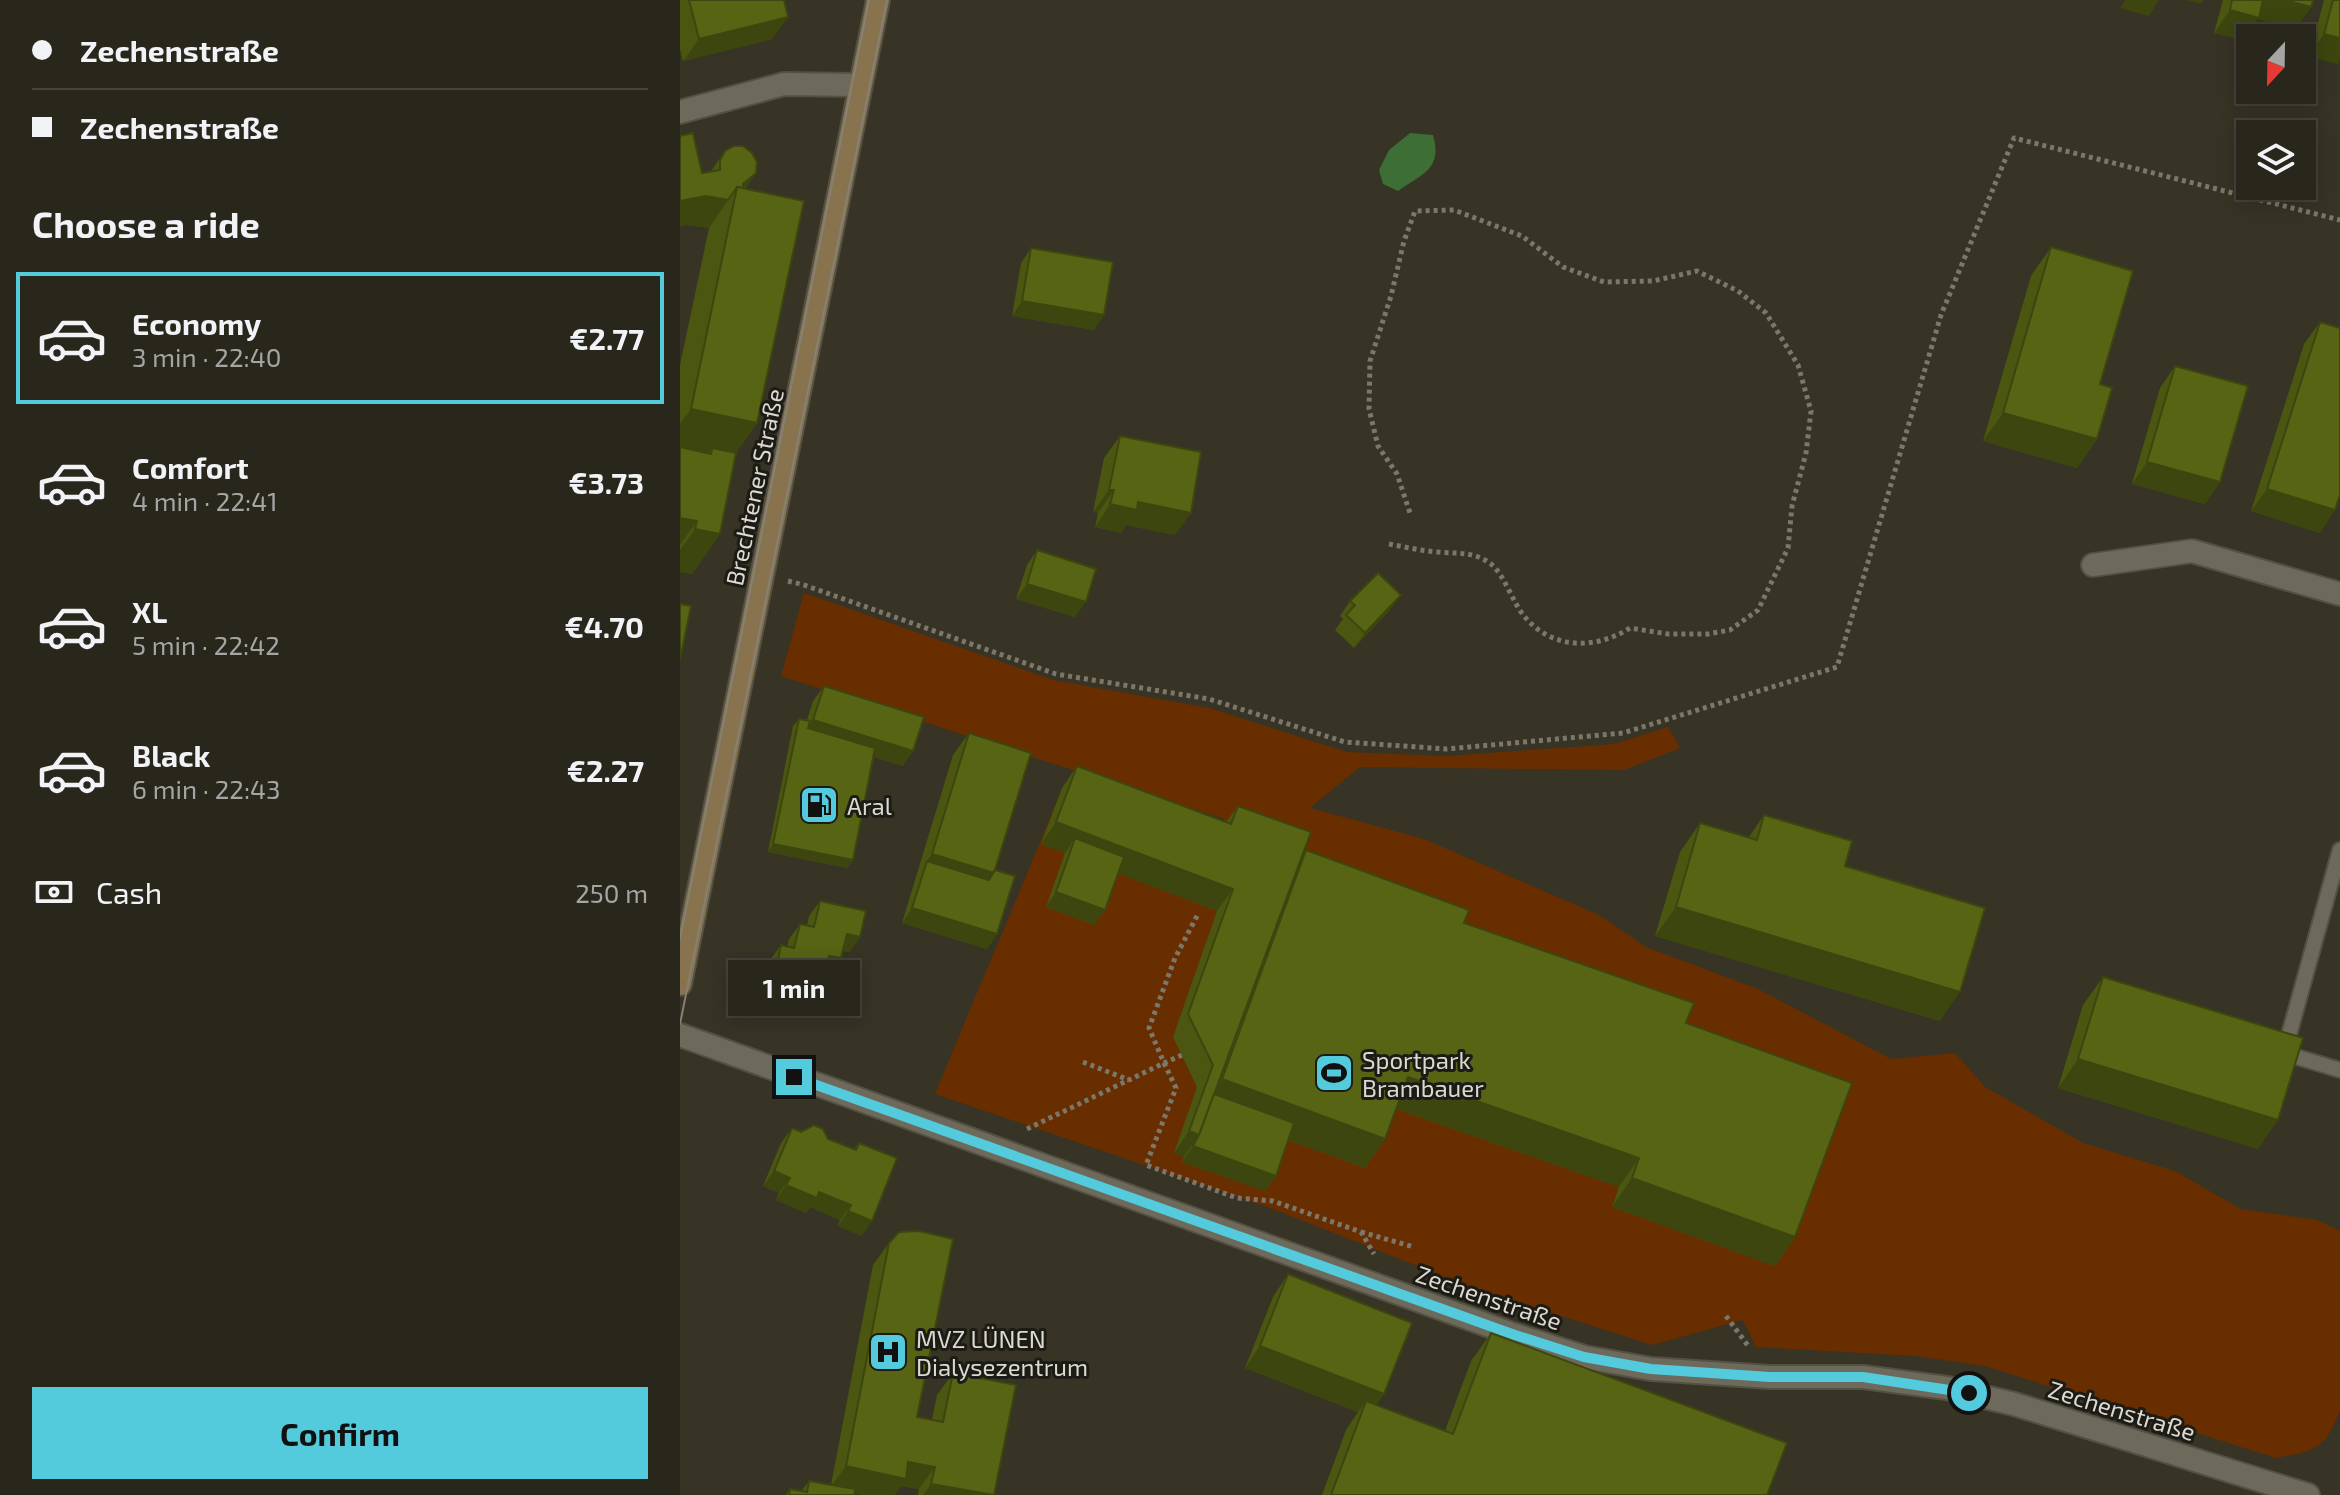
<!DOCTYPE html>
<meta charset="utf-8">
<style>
:root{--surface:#29261c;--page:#312e25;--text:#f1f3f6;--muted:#a5a5a3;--line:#45433b;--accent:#54cadd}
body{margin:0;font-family:"Exo 2",sans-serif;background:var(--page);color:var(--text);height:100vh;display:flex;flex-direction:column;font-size:30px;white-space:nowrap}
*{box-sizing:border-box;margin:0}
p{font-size:26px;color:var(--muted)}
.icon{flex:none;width:44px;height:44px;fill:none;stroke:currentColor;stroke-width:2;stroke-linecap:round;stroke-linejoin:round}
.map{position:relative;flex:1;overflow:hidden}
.details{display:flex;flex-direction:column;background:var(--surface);width:680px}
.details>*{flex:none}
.top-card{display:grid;align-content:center;height:176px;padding:0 32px;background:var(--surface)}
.needle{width:52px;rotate:202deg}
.tools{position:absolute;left:1556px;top:24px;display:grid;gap:16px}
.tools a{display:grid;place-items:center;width:80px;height:80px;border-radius:0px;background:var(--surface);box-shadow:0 4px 20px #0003,0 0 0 2px var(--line);font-size:40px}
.end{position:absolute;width:36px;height:36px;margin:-18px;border:10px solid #54cadd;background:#111;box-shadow:0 0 0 4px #111}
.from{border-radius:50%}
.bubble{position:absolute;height:56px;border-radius:0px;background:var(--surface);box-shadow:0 4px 20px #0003,0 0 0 2px var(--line);font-size:26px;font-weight:700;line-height:56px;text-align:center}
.top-card b{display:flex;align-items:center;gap:28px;height:76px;font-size:30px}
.top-card b+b{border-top:2px solid var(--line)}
.top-card i{width:20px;height:20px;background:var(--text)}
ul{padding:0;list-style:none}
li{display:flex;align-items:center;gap:24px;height:132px;margin:0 16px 12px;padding:0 16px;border:4px solid transparent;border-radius:0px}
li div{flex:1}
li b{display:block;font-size:30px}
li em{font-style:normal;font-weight:700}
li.on{border-color:var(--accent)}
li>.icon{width:72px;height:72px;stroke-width:1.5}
h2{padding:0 32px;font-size:36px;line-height:96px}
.pay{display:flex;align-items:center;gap:20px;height:88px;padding:0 32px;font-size:30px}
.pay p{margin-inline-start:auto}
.button{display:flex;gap:16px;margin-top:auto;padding:16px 32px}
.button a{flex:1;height:92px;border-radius:0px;background:var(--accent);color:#111;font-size:32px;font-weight:700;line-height:92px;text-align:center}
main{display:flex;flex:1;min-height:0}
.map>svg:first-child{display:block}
.green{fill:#692e00}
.water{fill:#3d6e35}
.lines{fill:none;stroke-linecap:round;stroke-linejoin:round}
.service-casing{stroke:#535044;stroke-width:18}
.minor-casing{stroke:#535044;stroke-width:26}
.secondary-casing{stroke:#535044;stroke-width:26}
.path{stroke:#7b776b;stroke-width:5;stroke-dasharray:4 4;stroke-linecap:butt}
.service{stroke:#6e6a5b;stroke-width:14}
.minor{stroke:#6e6a5b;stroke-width:22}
.secondary{stroke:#88734e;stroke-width:22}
.tram{stroke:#848176;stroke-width:2}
.wall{fill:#4b5611}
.shaded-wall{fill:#3d460e}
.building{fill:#576414;stroke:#3d460e;stroke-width:2}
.route{stroke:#54cadd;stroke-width:10}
.labels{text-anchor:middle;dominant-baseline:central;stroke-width:6;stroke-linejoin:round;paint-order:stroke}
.street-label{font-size:24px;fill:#dbd9d0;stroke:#1d1b15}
.poi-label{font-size:24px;fill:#dbd9d0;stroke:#1d1b15;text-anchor:start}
</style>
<main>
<section class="details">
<div class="top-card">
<b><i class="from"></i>Zechenstraße</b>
<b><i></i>Zechenstraße</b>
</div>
<h2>Choose a ride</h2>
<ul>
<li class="on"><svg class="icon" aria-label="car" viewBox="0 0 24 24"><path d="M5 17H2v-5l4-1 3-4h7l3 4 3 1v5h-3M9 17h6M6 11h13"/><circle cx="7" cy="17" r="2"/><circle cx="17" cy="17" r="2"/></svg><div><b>Economy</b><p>3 min · 22:40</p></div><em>€2.77</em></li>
<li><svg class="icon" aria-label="car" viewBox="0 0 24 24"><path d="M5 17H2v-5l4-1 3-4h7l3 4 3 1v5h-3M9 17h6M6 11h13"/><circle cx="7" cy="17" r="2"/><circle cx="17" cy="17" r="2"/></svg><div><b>Comfort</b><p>4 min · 22:41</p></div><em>€3.73</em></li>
<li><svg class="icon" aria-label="car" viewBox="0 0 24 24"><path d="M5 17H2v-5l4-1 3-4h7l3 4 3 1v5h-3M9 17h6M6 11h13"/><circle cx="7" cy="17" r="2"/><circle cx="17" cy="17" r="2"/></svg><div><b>XL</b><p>5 min · 22:42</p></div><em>€4.70</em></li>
<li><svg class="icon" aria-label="car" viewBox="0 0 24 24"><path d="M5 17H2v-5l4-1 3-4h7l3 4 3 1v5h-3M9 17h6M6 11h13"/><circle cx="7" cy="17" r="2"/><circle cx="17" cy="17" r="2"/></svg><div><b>Black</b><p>6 min · 22:43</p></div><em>€2.27</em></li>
</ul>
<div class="pay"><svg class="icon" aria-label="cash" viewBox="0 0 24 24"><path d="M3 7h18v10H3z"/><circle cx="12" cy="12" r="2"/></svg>Cash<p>250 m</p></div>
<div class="button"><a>Confirm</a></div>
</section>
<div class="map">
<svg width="1660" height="1495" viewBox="0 0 1660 1495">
<rect width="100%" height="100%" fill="#373325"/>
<path class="green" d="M 124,593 L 373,680 L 529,708 L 667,752 L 766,756 L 934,744 L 988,727 L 1000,748 L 944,770 L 680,767 L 630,808 L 744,839 L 919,915 L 966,947 L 1078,989 L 1211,1059 L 1275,1053 L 1305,1087 L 1403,1143 L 1495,1171 L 1561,1209 L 1637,1220 L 1660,1231 L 1660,1410 C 1646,1449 1635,1451 1596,1458 L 1305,1366 L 1236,1356 L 1076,1347 L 1063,1320 L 972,1345 L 788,1286 L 588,1207 L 255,1094 C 297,991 341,891 382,788 L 536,845 L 545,819 L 101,676 Z"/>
<path class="water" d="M 730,133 L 753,135 C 763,169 742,174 718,191 L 703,184 L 699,170 L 709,150 Z"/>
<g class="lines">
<g class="service-casing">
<polyline id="service" points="1660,850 1604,1053 1660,1070"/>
</g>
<g class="minor-casing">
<g id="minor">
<polyline points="0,112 104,84 180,85"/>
<polyline points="1413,565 1512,551 1660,594"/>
<polyline points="0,1035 835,1335 904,1357 971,1369 1090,1377 1183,1377 1267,1388 1334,1404 1628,1495"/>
</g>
</g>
<g class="secondary-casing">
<polyline id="secondary" points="0,984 198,0"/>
</g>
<g class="path">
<path d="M 709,544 C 725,547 742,551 758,552 C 777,554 794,551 811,564 C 824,574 833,603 844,616 C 872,650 915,650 950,628 L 988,634 L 1028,634 L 1050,630 L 1078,610 L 1108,548 L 1112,506 L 1126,453 L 1131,411 L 1118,365 L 1086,313 L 1058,291 L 1017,271 L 973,281 L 924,282 L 883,267 L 842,236 L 774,210 L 735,211 L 724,241 L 711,296 L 690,361 L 689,409 L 698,446 L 717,474 L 731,516"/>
<polyline points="108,581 124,585 376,674 529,699 665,742 767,749 943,733 1157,667 1261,315 1334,138 1660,220"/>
<polyline points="502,1055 484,1063 469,1028 495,958 518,914"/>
<polyline points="403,1062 449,1080"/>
<polyline points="347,1129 484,1063 496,1088 466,1165 557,1198 593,1201 681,1232 694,1254"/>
<polyline points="681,1232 734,1247"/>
<polyline points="1046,1316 1069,1347"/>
</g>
<use href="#service" class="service"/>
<use href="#minor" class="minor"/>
<use href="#secondary" class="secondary"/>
<g class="tram">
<polyline points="0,939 189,0"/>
<polyline points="0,1024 207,0"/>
</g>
</g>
<g class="wall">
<polygon points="0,0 104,0 92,39 3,61 0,49"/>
<polygon points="1543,0 1633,0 1631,7 1615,29 1578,19 1563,40 1534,33"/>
<polygon points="1644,0 1660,0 1658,64 1629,56"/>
<polygon points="0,136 22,173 31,171 45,151 76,173 65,189 77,423 56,453 40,534 12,574 0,572 0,365 29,228 6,225 0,226"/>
<polygon points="1371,247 1420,384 1417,439 1397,468 1303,441 1351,276"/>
<polygon points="351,248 414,330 332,316 341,263"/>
<polygon points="1640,322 1640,533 1571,511 1624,344"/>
<polygon points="1495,366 1540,482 1525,504 1452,484 1480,388"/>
<polygon points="440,436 495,535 446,525 441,533 415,527 418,513 413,512 424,458"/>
<polygon points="357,550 395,617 336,599 347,565"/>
<polygon points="670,601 710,610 674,648 655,630 663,619 660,616"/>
<polygon points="144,686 223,766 194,757 173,860 167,868 88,852 113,726 119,719 127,720 133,701"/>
<polygon points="289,733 315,870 317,934 307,949 222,923 273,755"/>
<polygon points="397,766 546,822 558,806 622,855 626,850 1006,1023 1115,1237 1095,1266 932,1207 939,1187 716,1109 705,1139 685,1168 608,1140 596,1176 585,1191 502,1162 504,1157 494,1153 517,1087 493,1037 537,911 438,873 425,910 414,925 366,907 385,853 361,844 382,788"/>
<polygon points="1084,815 1165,866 1260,1021 975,936 1000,852 1020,823 1069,837"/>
<polygon points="140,901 170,952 163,951 161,958 151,973 145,972 132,995 85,985 90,960 101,945 107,947 109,939 120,924 127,926 129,916"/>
<polygon points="1423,977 1578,1149 1378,1088 1403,1005"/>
<polygon points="112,1128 148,1139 174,1149 179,1143 182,1236 158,1226 160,1220 130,1207 126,1213 96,1200 99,1193 83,1186 101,1143"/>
<polygon points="209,1243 237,1417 252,1420 257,1395 273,1373 314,1495 238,1495 239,1489 221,1486 215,1495 183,1495 175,1493 174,1495 106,1495 110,1489 121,1491 129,1481 151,1485 193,1265"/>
<polygon points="608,1274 704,1394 696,1405 765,1431 791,1361 811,1333 1087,1495 642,1495 666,1430 678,1412 565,1368 593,1297"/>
</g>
<g class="shaded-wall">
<polygon points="1445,0 1479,0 1469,16 1440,8"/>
<polygon points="1506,0 1524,0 1521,4"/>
<polygon points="1581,0 1605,0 1631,7 1615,29 1578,19 1563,40 1534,33 1550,10"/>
<polygon points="108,17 92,39 3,61 19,39"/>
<polygon points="1644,34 1660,38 1660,61 1658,64 1629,56"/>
<polygon points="76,173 57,201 63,184"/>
<polygon points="26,196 48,200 29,228 6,225 0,226 0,201"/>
<polygon points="342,301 424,315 414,330 332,316"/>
<polygon points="11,409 77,423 49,463 31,454 32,448 25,458 0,453 0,424"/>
<polygon points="1323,413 1417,439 1397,468 1303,441"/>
<polygon points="1467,462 1540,482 1525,504 1452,484"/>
<polygon points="1587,489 1655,510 1640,533 1571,511"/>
<polygon points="429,490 434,490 418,513 413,512"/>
<polygon points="458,502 511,513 495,535 446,525 441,533 415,527 430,504"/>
<polygon points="0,518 17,521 0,545"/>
<polygon points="15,529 40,534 12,574 0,572 0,550"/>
<polygon points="347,584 406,602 395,617 336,599"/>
<polygon points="721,595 710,610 674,648 685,633"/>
<polygon points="133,720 233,751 223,766 123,735"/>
<polygon points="376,822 553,889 537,911 389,855 395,838 385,853 361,844"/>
<polygon points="93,844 173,860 167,868 88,852"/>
<polygon points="252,854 314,873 299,895 247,861"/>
<polygon points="376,892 425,910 414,925 366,907"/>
<polygon points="996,907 1280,992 1260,1021 975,936"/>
<polygon points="232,908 317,934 307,949 222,923"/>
<polygon points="167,934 180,937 170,952 156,949"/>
<polygon points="149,956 161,958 151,973 138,971"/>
<polygon points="96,970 143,980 132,995 85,985"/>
<polygon points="1398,1059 1598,1120 1578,1149 1378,1088"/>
<polygon points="728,1077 959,1158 939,1187 708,1106"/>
<polygon points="542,1079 705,1139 685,1168 526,1110 532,1093"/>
<polygon points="509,1131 519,1135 504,1157 494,1153"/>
<polygon points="513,1146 596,1176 585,1191 502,1162"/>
<polygon points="94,1171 110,1178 99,1193 83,1186"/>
<polygon points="952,1178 1115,1237 1095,1266 932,1207"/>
<polygon points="106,1185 139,1192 171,1205 160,1220 130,1207 126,1213 96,1200"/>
<polygon points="168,1211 192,1221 182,1236 158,1226"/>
<polygon points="580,1346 704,1394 688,1416 686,1401 678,1412 565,1368"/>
<polygon points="228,1462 255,1467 239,1489 221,1486 215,1495 183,1495 150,1488 166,1466"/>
<polygon points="251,1484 309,1495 243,1495"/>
</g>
<g class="building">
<polygon points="9,0 104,0 108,17 19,39"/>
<polygon points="1552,0 1583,0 1579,18 1550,10"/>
<polygon points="1605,0 1633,0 1631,7"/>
<polygon points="1653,0 1660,0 1660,38 1644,34"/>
<polygon points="13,133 22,173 40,170 40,160 45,151 54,146 63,146 72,153 77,162 76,173 63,184 63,188 57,187 48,200 26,196 0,201 0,136"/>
<polygon points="57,187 124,201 77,423 11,409"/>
<polygon points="1371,247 1453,271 1420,384 1432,388 1417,439 1323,413"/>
<polygon points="351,248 433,262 424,315 342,301"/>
<polygon points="1640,322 1660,328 1660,495 1655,510 1587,489"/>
<polygon points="1495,366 1568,386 1540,482 1467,462"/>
<polygon points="440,436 521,452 511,513 458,502 457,510 430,504 434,490 429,490"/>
<polygon points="0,447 31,454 32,448 56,453 40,534 15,529 17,521 0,518"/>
<polygon points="357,550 416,569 406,602 347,584"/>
<polygon points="698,573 721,595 685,633 666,615 675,605 670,601"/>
<polygon points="0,604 11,606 0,660"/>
<polygon points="144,686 244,717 233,751 133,720"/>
<polygon points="119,719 130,721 128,728 195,748 173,860 93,844"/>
<polygon points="289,733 351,753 314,873 252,854"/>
<polygon points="397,766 551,824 558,806 631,832 519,1135 509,1131 533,1065 508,1014 553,889 376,822"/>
<polygon points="1084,815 1172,841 1165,866 1305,908 1280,992 996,907 1020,823 1077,840"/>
<polygon points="395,838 444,857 425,910 376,892"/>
<polygon points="626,850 789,910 784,923 1014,1003 1006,1023 1172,1083 1115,1237 952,1178 959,1158 728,1077 705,1139 542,1079"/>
<polygon points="247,861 309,880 315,870 335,876 317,934 232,908"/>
<polygon points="140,901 186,911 180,937 167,934 161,958 149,956 143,980 96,970 101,945 114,948 120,924 134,927"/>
<polygon points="1423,977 1623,1038 1598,1120 1398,1059"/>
<polygon points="534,1094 614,1123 596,1176 513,1146 519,1135"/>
<polygon points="134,1125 143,1129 148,1139 176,1150 179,1143 217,1158 192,1221 168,1211 171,1205 139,1192 137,1198 106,1185 110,1178 94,1171 112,1128 121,1132"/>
<polygon points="239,1231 273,1239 237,1417 263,1422 273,1373 336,1385 314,1495 251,1484 255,1467 228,1462 226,1479 166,1466 209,1243 219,1232"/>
<polygon points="608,1274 732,1323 704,1394 580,1346"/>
<polygon points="811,1333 1107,1443 1087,1495 651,1495 686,1401 773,1434"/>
<polygon points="129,1481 175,1489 174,1495 109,1495 110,1489 127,1492"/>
</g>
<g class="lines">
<polyline class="route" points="114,1077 835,1335 904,1357 971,1369 1090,1377 1183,1377 1289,1393"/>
</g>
<defs>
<g id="fuel-square" transform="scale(2)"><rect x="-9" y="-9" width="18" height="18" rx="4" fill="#54cadd" stroke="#1d1b15"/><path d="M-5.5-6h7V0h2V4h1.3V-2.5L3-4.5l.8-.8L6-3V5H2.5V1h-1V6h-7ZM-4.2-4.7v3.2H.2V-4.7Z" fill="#111"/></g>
<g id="stadium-square" transform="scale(2)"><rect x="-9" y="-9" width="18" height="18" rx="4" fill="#54cadd" stroke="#1d1b15"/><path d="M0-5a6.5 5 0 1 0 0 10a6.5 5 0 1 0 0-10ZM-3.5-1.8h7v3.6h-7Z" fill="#111"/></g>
<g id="hospital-square" transform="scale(2)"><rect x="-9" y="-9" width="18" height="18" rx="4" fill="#54cadd" stroke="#1d1b15"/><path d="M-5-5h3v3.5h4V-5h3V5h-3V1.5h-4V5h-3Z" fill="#111"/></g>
</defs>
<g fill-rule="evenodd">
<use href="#fuel-square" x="139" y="805"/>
<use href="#stadium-square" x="654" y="1073"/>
<use href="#hospital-square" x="208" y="1352"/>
</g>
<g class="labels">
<g class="street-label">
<text transform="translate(74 487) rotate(-78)">Brechtener Straße</text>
<text transform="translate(809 1297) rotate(19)">Zechenstraße</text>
<text transform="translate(1442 1410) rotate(17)">Zechenstraße</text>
</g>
<g class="poi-label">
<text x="167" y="805">Aral</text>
<text x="682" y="1059">Sportpark<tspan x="682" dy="28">Brambauer</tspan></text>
<text x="236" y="1338">MVZ LÜNEN<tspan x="236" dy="28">Dialysezentrum</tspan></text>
</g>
</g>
</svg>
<div class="tools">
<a><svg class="needle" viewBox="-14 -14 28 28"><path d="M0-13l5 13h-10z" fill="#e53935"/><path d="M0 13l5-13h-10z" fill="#a5a5a3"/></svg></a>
<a><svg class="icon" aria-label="layers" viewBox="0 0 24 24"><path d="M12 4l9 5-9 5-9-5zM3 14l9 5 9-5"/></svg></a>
</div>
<i class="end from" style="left:1289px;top:1393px"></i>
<i class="end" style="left:114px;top:1077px"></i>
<div class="bubble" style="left:48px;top:960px;width:132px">1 min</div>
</div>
</main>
